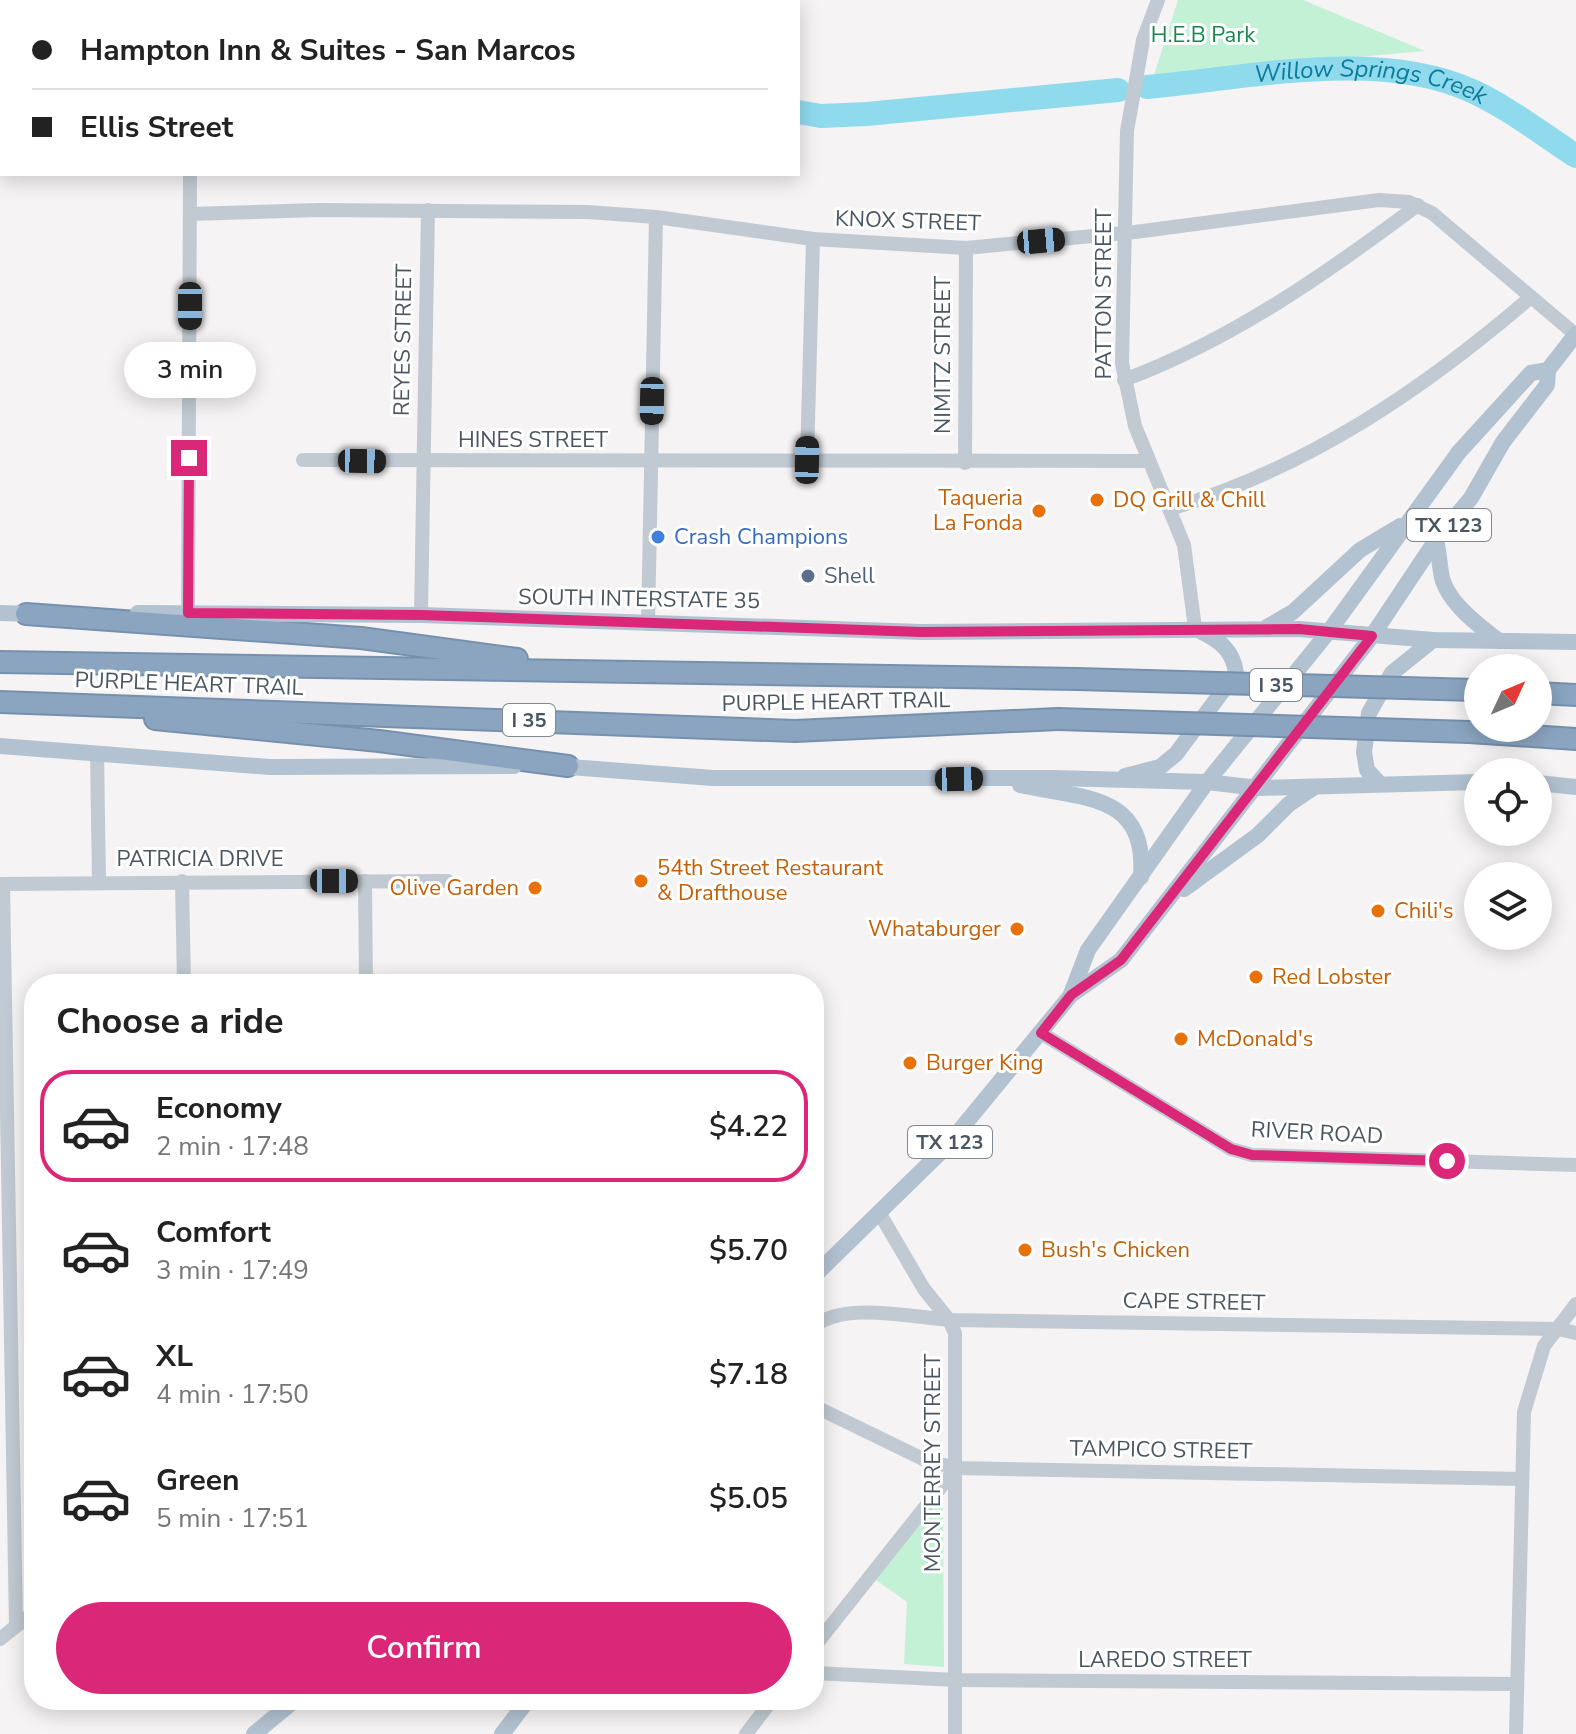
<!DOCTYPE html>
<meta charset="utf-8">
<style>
:root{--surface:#fff;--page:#f2f2f2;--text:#222;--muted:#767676;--line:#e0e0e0;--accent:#db2777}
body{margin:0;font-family:"Nunito Sans",sans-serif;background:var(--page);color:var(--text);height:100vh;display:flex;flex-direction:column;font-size:30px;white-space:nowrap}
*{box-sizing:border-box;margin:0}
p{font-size:26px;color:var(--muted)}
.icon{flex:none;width:44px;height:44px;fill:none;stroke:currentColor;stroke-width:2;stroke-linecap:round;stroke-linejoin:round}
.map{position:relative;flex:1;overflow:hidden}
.drawer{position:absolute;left:24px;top:974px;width:800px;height:736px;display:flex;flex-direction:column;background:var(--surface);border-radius:32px;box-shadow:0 4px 20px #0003}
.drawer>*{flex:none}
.guide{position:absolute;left:0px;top:0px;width:800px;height:176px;box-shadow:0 4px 20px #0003;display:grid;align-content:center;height:176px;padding:0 32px;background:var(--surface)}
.needle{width:52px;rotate:46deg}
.fabs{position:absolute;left:1464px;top:654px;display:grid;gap:16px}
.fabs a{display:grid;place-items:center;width:88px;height:88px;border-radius:50%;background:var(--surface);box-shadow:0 4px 20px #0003;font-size:40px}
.end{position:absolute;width:36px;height:36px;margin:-18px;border:10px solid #db2777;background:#fff;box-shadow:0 0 0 4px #fff}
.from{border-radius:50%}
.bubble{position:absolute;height:56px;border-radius:28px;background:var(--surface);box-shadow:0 4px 20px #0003;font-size:26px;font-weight:600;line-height:56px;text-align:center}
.car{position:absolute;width:24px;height:48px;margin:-24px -12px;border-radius:10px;box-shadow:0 0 6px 2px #0007;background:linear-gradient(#222 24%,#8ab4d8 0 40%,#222 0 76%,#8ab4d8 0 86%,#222 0)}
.guide b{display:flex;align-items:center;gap:28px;height:76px;font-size:30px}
.guide b+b{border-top:2px solid var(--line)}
.guide i{width:20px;height:20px;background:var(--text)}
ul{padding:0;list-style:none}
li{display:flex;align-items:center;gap:24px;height:112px;margin:0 16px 12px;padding:0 16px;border:4px solid transparent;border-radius:32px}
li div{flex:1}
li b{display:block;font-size:30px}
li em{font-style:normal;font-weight:600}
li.on{border-color:var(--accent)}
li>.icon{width:72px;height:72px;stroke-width:1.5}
h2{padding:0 32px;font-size:36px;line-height:96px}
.action{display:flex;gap:16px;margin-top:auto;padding:16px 32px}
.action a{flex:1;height:92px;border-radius:48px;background:var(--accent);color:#fff;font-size:32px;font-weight:600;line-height:92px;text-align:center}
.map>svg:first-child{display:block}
.green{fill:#c3f1d5}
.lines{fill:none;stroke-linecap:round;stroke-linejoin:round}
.river{stroke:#90daee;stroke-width:24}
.highway-casing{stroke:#7690ad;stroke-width:24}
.minor{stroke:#c1cad2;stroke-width:14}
.major{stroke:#b3c2d1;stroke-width:16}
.highway{stroke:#8ba5c1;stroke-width:20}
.highway-bridge-casing{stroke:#7690ad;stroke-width:24;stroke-linecap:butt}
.highway-bridge{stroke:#8ba5c1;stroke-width:20}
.route{stroke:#db2777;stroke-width:10}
.food-dot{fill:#e8710a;stroke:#fff;stroke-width:3}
.shop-dot{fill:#3f7fe0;stroke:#fff;stroke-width:3}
.service-dot{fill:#5c6f8a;stroke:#fff;stroke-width:3}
.labels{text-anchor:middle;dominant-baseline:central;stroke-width:6;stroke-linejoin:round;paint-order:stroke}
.shield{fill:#fff;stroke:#808990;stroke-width:2}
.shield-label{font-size:20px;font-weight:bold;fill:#4a5661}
.park-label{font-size:22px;fill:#17864f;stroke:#fff}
.street-label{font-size:22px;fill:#4a5661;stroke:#fff}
.food-label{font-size:22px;fill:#c56008;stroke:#fff;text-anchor:start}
.shop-label{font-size:22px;fill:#366cbe;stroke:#fff;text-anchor:start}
.service-label{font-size:22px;fill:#4e5e75;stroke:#fff;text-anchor:start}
.water-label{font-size:24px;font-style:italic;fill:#0c7c9b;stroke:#fff}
</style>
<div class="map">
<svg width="1576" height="1734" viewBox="0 0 1576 1734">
<rect width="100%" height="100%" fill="#f5f3f3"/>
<g class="green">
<polygon points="1178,0 1303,0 1425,51 1154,75"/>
<polygon points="937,1501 943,1505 944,1667 904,1664 907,1602 876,1580"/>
</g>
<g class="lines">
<g class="river">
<polyline points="521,0 525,2"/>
<path id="s1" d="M 1147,87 C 1247,78 1379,48 1472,91 C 1509,108 1542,134 1576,156"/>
<polyline points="798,112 821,116 867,114 1118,90"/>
</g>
<g class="highway-casing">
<g id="highway">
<polyline points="26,614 361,638 517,659"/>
<polyline points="0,662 1077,679"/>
<polyline points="1538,693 1576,695"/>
<polyline points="0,702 795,731 1058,719"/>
<polyline points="155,719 379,741 568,766"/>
<polyline points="1469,732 1576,739"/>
</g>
</g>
<g class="minor">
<polyline points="1158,0 1143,40 1127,131 1122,363 1135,426 1184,545 1195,628"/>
<polyline points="191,2 191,0"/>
<polyline points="190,214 318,210 588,212 656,217 813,239 966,248 1135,232 1379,200 1409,202 1432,213 1576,335"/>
<path d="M 1124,380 C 1232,340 1327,273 1418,205"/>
<polyline points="303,460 1147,461"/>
<polyline points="807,460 813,239"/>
<polyline points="965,463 966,248"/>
<path d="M 1170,509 C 1308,468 1423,390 1531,297"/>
<polyline points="188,613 190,174"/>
<polyline points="421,615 428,210"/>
<polyline points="648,624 656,217"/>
<polyline points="97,754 99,881"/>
<polyline points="182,881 184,984"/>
<polyline points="365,881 366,984"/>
<polyline points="0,884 448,881"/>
<polyline points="3,884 16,1625"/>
<polyline points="1041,1033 1231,1149 1252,1155 1576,1165"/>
<polyline points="880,1214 924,1289 949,1320 955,1333 955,1734"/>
<path d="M 814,1327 C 841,1301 913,1317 949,1320 L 1558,1329 L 1576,1333"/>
<polyline points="814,1406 925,1460 956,1468 1521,1479"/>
<polyline points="0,1639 34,1612"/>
<polyline points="814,1647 956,1468"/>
<polyline points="814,1673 956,1680 1517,1684"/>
<polyline points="746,1734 772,1700"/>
<polyline points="1516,1734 1524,1412 1544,1346 1576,1304"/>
</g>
<g class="major">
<path d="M 1436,540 C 1439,552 1439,561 1441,572 C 1444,600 1478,625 1499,641"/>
<polyline points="0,613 38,614"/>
<polyline points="138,613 421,615 921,632 1299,629 1433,640 1576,642"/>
<polyline points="1267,627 1293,612 1360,550 1400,526"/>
<polyline points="0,746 270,767 514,766"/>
<polyline points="557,766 713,778 1053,778 1207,782 1258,788 1478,782"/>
<path d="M 1125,776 L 1160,767 L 1176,754 L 1236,673 C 1233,650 1219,640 1200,631"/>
<polyline points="1538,783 1576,787"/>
<polyline points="1380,784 1367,770 1364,752 1369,713 1392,673 1433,640"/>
<path d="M 1020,785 C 1084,799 1147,793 1141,877"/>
<polyline points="1184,889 1258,835 1289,804 1313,788"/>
<polyline points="1071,994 1088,950 1207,782 1330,630 1459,452 1531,373 1548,370"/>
<polyline points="814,1276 946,1147 1071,995 1121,960 1372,636 1436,540 1471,498 1503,442 1547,385 1548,370 1576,334"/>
<polyline points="254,1734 295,1700"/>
<polyline points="502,1734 528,1700"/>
</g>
<use href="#highway" class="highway"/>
<g class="highway-bridge-casing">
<g id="highway-bridge">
<polyline points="1077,679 1475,690"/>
<polyline points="1058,719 1469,732"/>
</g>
</g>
<use href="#highway-bridge" class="highway-bridge"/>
</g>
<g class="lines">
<polyline class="route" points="189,458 188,613 421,615 921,632 1299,629 1372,636 1121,960 1071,995 1041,1033 1231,1149 1252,1155 1447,1161"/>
</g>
<g class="food-dot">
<circle cx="1097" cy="500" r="8"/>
<circle cx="1039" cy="511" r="8"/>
<circle cx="641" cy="881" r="8"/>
<circle cx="535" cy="888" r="8"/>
<circle cx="1378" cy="911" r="8"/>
<circle cx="1017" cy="929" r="8"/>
<circle cx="1256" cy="977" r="8"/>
<circle cx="1181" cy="1039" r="8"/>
<circle cx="910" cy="1063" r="8"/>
<circle cx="1025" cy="1250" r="8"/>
</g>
<circle class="shop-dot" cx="658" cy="537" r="8"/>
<circle class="service-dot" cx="808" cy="576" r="8"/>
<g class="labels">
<g class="shield">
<rect x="1407" y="509" width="84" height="32" rx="6"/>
<rect x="1250" y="669" width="52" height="32" rx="6"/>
<rect x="503" y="704" width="52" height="32" rx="6"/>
<rect x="908" y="1126" width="84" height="32" rx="6"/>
</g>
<g class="shield-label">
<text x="1449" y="525">TX 123</text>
<text x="1276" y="685">I 35</text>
<text x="529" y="720">I 35</text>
<text x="950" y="1142">TX 123</text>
</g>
<g class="park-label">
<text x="1203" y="35">H.E.B Park</text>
</g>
<g class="street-label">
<text transform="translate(908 221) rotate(2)">KNOX STREET</text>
<text transform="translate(1104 294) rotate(-90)">PATTON STREET</text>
<text transform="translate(403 340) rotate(-89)">REYES STREET</text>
<text transform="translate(943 355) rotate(-90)">NIMITZ STREET</text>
<text x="533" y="440">HINES STREET</text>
<text transform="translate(639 599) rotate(1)">SOUTH INTERSTATE 35</text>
<text transform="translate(189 684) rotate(2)">PURPLE HEART TRAIL</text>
<text transform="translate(836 702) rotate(-1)">PURPLE HEART TRAIL</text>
<text x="200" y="859">PATRICIA DRIVE</text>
<text transform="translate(1317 1133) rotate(3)">RIVER ROAD</text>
<text transform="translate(1194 1302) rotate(1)">CAPE STREET</text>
<text transform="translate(1161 1450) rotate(1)">TAMPICO STREET</text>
<text transform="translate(933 1463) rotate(-90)">MONTERREY STREET</text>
<text x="1165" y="1660">LAREDO STREET</text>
</g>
<g class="food-label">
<text x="1023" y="498" text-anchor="end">Taqueria<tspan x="1023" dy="25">La Fonda</tspan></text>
<text x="1113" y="500">DQ Grill &amp; Chill</text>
<text x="657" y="868">54th Street Restaurant<tspan x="657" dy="25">&amp; Drafthouse</tspan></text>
<text x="519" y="888" text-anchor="end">Olive Garden</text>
<text x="1394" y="911">Chili's</text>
<text x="1001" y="929" text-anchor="end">Whataburger</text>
<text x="1272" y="977">Red Lobster</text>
<text x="1197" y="1039">McDonald's</text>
<text x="926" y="1063">Burger King</text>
<text x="1041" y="1250">Bush's Chicken</text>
</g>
<g class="shop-label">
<text x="674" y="537">Crash Champions</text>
</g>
<g class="service-label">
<text x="824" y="576">Shell</text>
</g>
<g class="water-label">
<text stroke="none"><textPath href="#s1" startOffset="226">Willow Springs Creek</textPath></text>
</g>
</g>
</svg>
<div class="fabs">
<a><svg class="needle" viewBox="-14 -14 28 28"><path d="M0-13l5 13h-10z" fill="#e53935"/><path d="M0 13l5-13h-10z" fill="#767676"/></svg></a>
<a><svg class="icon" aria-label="locate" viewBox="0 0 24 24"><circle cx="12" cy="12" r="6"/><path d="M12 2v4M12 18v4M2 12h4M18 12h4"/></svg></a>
<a><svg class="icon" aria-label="layers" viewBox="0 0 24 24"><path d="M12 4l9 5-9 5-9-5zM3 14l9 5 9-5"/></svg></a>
</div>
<i class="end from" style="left:1447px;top:1161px"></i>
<i class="end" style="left:189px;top:458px"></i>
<div class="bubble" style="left:124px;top:342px;width:132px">3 min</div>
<i class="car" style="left:1041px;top:241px;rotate:85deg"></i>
<i class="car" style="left:190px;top:306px;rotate:180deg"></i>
<i class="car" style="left:652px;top:401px;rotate:181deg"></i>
<i class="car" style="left:807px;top:460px;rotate:1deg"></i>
<i class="car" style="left:362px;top:461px;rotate:91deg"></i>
<i class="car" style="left:959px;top:779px;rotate:89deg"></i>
<i class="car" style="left:334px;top:881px;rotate:90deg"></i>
<div class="guide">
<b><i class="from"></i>Hampton Inn &amp; Suites - San Marcos</b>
<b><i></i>Ellis Street</b>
</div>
<section class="drawer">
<h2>Choose a ride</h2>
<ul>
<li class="on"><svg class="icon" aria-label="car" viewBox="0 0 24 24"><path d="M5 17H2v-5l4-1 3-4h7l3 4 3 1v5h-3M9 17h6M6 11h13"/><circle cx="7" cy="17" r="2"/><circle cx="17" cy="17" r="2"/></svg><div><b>Economy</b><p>2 min · 17:48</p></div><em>$4.22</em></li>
<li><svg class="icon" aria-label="car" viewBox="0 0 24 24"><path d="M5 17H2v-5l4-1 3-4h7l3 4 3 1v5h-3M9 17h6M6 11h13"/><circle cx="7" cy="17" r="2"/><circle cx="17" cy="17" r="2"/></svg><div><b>Comfort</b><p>3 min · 17:49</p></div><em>$5.70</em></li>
<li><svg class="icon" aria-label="car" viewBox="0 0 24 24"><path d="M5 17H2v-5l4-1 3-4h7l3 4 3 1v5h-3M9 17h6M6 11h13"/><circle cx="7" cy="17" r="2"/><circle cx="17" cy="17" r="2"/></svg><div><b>XL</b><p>4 min · 17:50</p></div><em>$7.18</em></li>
<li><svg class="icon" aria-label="car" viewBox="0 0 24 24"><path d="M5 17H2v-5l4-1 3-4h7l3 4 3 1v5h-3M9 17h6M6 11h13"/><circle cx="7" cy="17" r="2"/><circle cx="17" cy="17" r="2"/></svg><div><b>Green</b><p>5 min · 17:51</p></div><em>$5.05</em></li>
</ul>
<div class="action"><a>Confirm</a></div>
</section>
</div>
